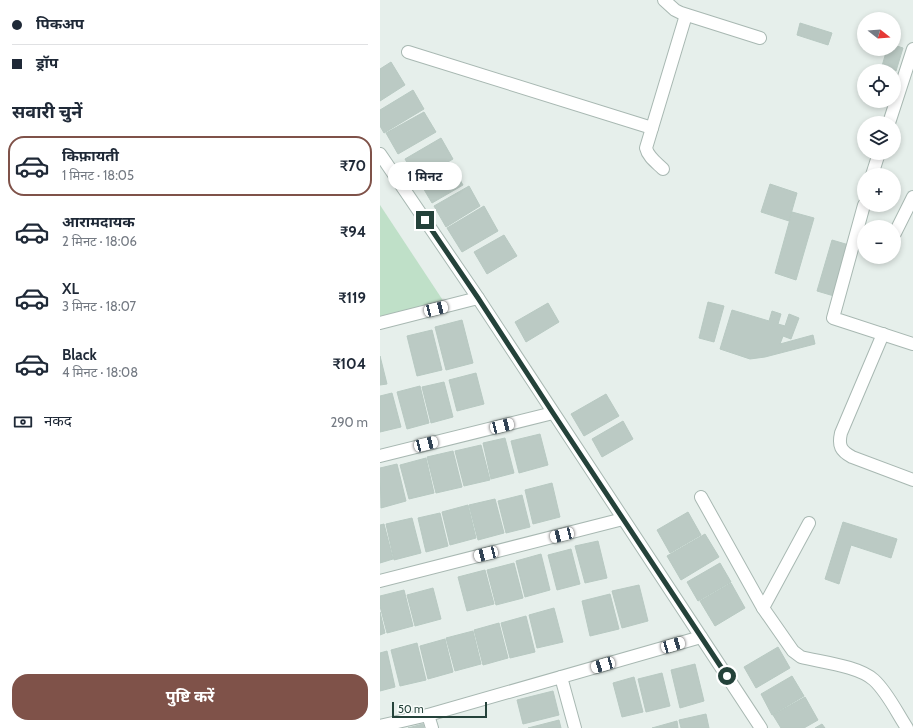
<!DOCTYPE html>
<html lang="hi">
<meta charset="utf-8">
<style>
:root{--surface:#fff;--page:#f6f6f7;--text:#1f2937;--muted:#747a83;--line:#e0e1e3;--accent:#7f5249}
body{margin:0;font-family:Cabin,"Noto Sans Devanagari",sans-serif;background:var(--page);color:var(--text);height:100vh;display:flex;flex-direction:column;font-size:15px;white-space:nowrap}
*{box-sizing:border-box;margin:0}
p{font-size:13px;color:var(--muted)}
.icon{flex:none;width:22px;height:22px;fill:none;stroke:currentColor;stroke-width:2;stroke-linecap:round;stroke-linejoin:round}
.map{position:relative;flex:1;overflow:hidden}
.details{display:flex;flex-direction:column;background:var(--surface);width:380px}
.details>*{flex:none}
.top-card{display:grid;align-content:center;height:88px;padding:0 12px;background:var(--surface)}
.needle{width:26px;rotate:107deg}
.buttons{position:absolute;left:477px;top:12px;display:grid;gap:8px}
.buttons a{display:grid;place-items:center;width:44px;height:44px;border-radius:50%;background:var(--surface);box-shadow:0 2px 6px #0003;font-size:20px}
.scale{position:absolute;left:12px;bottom:10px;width:95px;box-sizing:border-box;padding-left:4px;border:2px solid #24423a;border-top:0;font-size:11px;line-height:14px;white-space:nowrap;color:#24423a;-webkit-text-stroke:3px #f7fbf9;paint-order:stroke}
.end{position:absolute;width:18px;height:18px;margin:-9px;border:5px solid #24423a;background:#fff;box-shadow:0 0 0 2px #fff}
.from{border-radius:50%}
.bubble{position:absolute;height:28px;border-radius:14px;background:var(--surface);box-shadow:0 2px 6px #0003;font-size:13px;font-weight:700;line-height:28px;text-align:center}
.car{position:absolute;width:12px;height:24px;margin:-12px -6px;border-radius:5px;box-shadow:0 0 3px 1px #0007;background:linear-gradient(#fff 24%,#345 0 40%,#fff 0 76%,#345 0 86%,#fff 0)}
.top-card b{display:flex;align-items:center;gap:14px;height:38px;font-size:15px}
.top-card b+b{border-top:1px solid var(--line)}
.top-card i{width:10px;height:10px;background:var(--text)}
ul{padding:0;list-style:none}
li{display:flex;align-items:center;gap:12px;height:60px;margin:0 8px 6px;padding:0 4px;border:2px solid transparent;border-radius:16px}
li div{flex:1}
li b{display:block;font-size:15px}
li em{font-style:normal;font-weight:700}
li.on{border-color:var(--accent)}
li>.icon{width:36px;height:36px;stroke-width:1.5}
h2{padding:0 12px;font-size:18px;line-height:48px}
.pay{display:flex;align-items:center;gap:10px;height:44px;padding:0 12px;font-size:15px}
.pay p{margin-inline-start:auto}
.button{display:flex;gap:8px;margin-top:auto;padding:8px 12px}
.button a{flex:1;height:46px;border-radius:16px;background:var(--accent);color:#fff;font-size:16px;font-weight:700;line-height:46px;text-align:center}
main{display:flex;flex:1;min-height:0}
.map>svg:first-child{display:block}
.green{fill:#bfe0c8}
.building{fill:#bbcac4;stroke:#b8c9c2}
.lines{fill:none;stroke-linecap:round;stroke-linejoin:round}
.minor-casing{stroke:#a8b8b2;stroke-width:14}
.minor{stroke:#fff;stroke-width:12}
.route{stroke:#24423a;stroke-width:5}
</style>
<main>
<section class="details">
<div class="top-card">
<b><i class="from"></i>पिकअप</b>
<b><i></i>ड्रॉप</b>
</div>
<h2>सवारी चुनें</h2>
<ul>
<li class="on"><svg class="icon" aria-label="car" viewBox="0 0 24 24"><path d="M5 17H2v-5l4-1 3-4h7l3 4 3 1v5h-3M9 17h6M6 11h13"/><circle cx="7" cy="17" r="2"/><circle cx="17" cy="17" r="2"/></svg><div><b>किफ़ायती</b><p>1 मिनट · 18:05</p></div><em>₹70</em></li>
<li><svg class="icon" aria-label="car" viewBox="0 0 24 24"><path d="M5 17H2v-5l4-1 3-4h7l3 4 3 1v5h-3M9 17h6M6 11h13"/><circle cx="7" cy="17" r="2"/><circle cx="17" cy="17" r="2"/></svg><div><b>आरामदायक</b><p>2 मिनट · 18:06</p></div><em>₹94</em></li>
<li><svg class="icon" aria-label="car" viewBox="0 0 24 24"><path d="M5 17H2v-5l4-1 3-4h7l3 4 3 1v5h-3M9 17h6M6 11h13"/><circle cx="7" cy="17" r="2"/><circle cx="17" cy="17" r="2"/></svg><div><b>XL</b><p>3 मिनट · 18:07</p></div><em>₹119</em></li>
<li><svg class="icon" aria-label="car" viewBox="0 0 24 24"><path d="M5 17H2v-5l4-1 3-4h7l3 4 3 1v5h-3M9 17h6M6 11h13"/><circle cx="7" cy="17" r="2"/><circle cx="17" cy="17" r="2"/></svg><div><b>Black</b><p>4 मिनट · 18:08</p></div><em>₹104</em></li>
</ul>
<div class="pay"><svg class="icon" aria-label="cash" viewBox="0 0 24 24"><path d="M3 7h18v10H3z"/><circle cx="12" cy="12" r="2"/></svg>नकद<p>290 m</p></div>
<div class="button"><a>पुष्टि करें</a></div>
</section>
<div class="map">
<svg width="533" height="728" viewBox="0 0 533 728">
<rect width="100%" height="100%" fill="#e6efeb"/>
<polygon class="green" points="0,205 64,302 0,316"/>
<g class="building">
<polygon points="420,23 452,33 448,45 417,35"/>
<polygon points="514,45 523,48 516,71 502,66 507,49 514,49"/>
<polygon points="11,62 25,85 0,101 0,69"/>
<polygon points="33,90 44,109 4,133 0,126 0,110"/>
<polygon points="44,112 56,132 18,154 6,133"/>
<polygon points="61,138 73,159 37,180 25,159"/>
<polygon points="70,163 83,185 52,203 39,181"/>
<polygon points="390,184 417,193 409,221 381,212"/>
<polygon points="89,186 100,206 66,227 54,206"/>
<polygon points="104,206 118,231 82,252 67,228"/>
<polygon points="412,212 434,218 416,280 395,273"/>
<polygon points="124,235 137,256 107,274 94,252"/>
<polygon points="452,240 469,245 454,296 437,291"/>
<polygon points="328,302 344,306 334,342 319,338"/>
<polygon points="168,303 179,322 146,342 135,322"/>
<polygon points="352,310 389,321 392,311 401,314 398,324 405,326 409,314 419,318 411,339 403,336 400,344 433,335 435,344 385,357 370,359 340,349"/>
<polygon points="82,320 93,363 66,370 55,327"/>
<polygon points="52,330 62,370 37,376 27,336"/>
<polygon points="0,356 7,384 0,385"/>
<polygon points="96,373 104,404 77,411 69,380"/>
<polygon points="64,382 73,417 51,423 42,387"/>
<polygon points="40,386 49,423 27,429 17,392"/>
<polygon points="12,393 21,427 0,432 0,396"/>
<polygon points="226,394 239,416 204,436 191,414"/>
<polygon points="243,421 253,439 222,457 212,439"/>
<polygon points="160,434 168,465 139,473 131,441"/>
<polygon points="125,438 134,473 111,479 103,443"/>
<polygon points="101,445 110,480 84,486 75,451"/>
<polygon points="73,451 82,487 56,493 47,457"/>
<polygon points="46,458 54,493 29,499 20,465"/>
<polygon points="17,464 26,501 1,508 0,468"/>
<polygon points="172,483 180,517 153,524 145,490"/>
<polygon points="142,495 150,527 126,533 118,501"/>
<polygon points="115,499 124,533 98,540 89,505"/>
<polygon points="88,505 96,538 70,545 62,512"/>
<polygon points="308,512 321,535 290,553 277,530"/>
<polygon points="60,513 68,546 46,552 38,518"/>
<polygon points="32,518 41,553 14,560 6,524"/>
<polygon points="463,522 517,539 511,558 471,545 459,584 445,579"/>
<polygon points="4,524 13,559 0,563 0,525"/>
<polygon points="325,534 339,557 301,580 287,556"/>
<polygon points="218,541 227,578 205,583 195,546"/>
<polygon points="191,549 200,584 177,590 168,555"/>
<polygon points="161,554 170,590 145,597 136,561"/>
<polygon points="134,563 143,598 116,605 107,570"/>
<polygon points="340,563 351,582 318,601 307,582"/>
<polygon points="105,570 114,604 87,611 78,577"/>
<polygon points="351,583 365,608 335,626 320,601"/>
<polygon points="259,585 268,621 242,628 232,591"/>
<polygon points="53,588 61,619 35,626 27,595"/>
<polygon points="24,590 33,626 7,633 0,606 0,596"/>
<polygon points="230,594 239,629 210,636 202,601"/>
<polygon points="174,608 183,642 157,648 149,615"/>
<polygon points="0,612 5,633 0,635"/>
<polygon points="146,616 155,652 130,658 121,623"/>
<polygon points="119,623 128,658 103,665 94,630"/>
<polygon points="93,631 101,664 75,671 66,638"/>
<polygon points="65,639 73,672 48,679 40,646"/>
<polygon points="37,643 46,680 20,686 11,650"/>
<polygon points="398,647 410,668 376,688 364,667"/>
<polygon points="7,651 15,687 0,691 0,653"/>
<polygon points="315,664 324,701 300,708 291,670"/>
<polygon points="282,673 290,706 266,712 258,679"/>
<polygon points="412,676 424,696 392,715 381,694"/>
<polygon points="254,677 263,712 242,717 233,683"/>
<polygon points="173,691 179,715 143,724 137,700"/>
<polygon points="425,697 438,720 424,728 401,728 393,715"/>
<polygon points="326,714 329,728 301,728 299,720"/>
<polygon points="179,720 181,728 148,728"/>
<polygon points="297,721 298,728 272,728"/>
<polygon points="43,724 44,728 28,728"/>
<polygon points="442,724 445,728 435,728"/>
</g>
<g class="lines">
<g class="minor-casing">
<g id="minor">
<polyline points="284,0 295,10 301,13 380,38"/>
<polyline points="28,52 272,128"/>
<polyline points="509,123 533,49"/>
<polyline points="0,154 98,298 381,728"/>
<path d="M 283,169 C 277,163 268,157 266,148 L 306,15"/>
<polyline points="492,175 499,153"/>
<polyline points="484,205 453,318 533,344"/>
<polyline points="515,233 533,197"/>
<polyline points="0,323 98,298"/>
<path d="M 503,334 L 461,433 C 458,446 461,451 472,457 L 533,480"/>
<polyline points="0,456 173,413"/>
<path d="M 321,497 L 383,608 L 413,651 L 421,657 C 441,662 479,666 494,680 C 508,693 517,713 527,728"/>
<polyline points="0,581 243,519"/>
<polyline points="383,608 429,523"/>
<polyline points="181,677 195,728"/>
<polyline points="48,715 52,728"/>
<polyline points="0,726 48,715 321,637"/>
</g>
</g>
<use href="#minor" class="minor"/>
</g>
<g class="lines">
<polyline class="route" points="45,220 98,298 173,413 347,676"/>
</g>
</svg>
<div class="buttons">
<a><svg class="needle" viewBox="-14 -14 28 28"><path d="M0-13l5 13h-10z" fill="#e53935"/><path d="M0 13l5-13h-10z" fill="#747a83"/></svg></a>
<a><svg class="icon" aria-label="locate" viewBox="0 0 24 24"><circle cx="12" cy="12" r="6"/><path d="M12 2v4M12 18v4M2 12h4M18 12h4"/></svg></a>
<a><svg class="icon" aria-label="layers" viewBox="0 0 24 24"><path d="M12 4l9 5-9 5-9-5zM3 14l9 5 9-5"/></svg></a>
<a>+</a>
<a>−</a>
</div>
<div class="scale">50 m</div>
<i class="end from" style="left:347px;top:676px"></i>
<i class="end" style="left:45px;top:220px"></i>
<div class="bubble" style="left:8px;top:162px;width:74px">1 मिनट</div>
<i class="car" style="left:56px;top:309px;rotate:76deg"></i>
<i class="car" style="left:122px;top:426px;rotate:76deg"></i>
<i class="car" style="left:46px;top:444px;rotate:76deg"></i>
<i class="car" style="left:182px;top:535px;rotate:256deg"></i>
<i class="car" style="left:106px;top:554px;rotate:256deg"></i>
<i class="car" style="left:293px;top:645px;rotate:74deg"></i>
<i class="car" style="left:223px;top:665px;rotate:254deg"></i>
</div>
</main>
